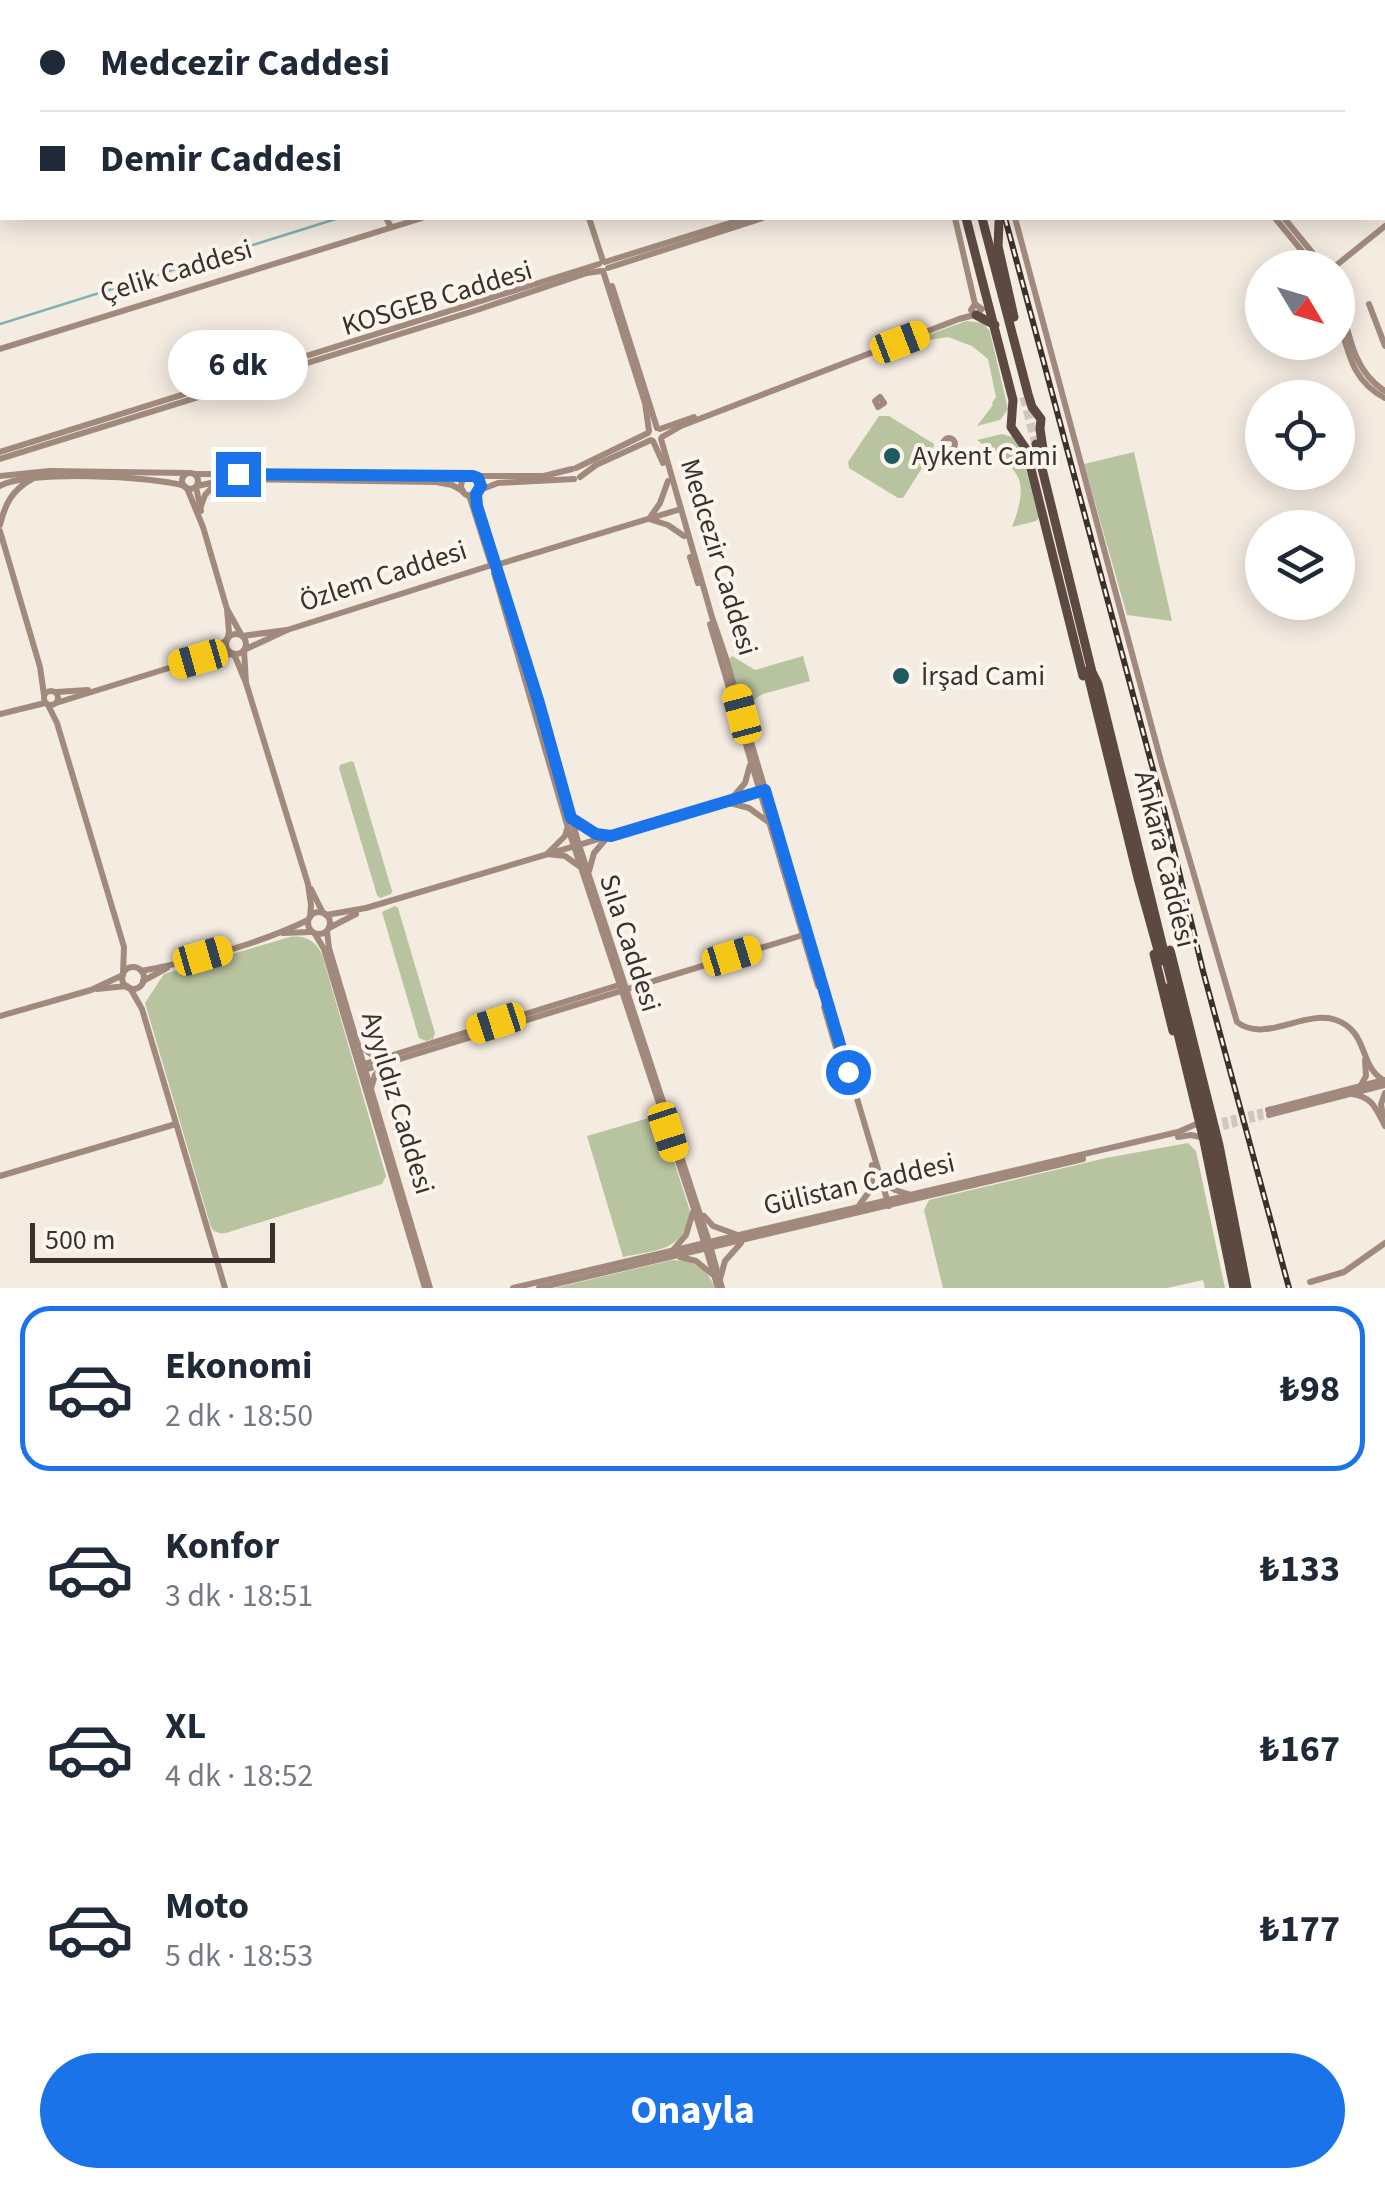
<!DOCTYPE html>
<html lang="tr">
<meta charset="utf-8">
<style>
:root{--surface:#fff;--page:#f2f2f3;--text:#1f2937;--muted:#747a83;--line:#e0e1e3;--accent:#1a73e8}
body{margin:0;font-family:"Source Sans 3",sans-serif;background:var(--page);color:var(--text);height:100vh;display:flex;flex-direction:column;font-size:38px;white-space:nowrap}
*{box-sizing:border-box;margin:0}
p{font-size:32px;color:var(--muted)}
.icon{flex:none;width:55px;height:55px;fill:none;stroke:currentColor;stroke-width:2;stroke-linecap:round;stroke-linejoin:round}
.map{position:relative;height:1288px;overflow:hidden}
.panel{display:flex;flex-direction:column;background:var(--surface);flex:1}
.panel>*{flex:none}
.top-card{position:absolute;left:0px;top:0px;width:1385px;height:220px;box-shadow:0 5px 25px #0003;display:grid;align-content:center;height:220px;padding:0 40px;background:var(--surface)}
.needle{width:65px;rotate:128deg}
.buttons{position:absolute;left:1245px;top:250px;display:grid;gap:20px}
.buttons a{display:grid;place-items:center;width:110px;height:110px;border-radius:50%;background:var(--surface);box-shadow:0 5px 25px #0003;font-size:50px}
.scale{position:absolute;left:30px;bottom:25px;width:245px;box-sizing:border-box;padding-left:10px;border:5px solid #3b302b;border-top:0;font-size:28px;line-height:35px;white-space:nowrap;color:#3b302b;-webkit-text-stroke:8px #fbf5ee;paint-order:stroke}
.end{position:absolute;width:45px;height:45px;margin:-22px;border:12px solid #1a73e8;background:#fff;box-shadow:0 0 0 5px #fff}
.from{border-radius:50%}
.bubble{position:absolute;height:70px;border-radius:35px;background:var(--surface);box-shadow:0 5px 25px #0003;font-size:32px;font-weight:700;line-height:70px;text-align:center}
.car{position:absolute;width:30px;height:60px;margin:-30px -15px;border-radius:12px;box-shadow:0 0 8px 2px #0007;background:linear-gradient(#f5c518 24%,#345 0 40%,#f5c518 0 76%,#345 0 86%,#f5c518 0)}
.top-card b{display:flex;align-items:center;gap:35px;height:95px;font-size:38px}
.top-card b+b{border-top:2px solid var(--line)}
.top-card i{width:25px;height:25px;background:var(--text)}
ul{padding:18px 0 0;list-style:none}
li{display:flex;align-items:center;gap:30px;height:165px;margin:0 20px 15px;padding:0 20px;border:5px solid transparent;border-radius:30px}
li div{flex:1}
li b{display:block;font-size:38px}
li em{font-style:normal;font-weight:700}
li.current{border-color:var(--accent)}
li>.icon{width:90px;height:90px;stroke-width:1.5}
.primary-button{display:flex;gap:20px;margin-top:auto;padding:20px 40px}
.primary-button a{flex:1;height:115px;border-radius:60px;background:var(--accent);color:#fff;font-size:40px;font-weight:700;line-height:115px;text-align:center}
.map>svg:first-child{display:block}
.green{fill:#b8c4a0}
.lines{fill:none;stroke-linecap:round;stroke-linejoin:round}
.stream{stroke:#7fb0b2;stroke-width:2.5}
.secondary-tunnel{stroke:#cfc6bd;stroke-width:6;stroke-dasharray:6 3;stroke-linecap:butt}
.highway-tunnel{stroke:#cfc6bd;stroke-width:9;stroke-dasharray:9 4.5;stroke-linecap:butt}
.secondary{stroke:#a18a7d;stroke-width:6}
.highway{stroke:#5c4a42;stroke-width:9}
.rail-casing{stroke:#3b302b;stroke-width:6}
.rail{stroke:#fbf5ee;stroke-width:2.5;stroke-dasharray:8;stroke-linecap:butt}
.highway-bridge{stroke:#5c4a42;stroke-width:9}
.route{stroke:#1a73e8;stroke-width:12}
.poi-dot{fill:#1f5a5e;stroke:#fbf5ee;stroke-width:4}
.labels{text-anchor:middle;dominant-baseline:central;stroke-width:8;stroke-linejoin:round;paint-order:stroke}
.street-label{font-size:28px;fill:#3b302b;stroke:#fbf5ee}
.poi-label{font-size:28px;fill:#3b302b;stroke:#fbf5ee;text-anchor:start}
</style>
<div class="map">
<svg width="1385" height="1288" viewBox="0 0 1385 1288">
<rect width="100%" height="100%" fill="#f4ebe1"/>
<g class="green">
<polygon points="966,321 984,323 990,332 1008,409 1000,420 977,426 993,405 992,403 996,397 988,359 972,346 948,337 904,344"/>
<polygon points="879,416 889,416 934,444 932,452 903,498 898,498 849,468 848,462"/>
<path d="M 1002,434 L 1012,437 L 1020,447 L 1039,518 L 1036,521 L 1012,527 C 1032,475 1017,470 977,440 Z"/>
<polygon points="1134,452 1172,621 1127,615 1084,464"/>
<polygon points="732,656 755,670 803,656 810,681 763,694 756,698 746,711 729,659"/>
<polygon points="352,761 354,763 392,891 391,894 380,898 377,895 339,768 340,765"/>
<polygon points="395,906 398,908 435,1033 433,1039 426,1041 419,1038 382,912"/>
<path d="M 290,937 C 304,935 315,940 322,954 L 386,1176 L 382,1184 L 226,1233 C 218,1234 212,1232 210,1224 L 145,1003 L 164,974 Z"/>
<path d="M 659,1115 L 690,1211 C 686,1251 656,1250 623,1257 L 587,1136 Z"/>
<polygon points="1188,1143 1196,1151 1225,1288 1205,1288 1203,1280 1167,1288 943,1288 924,1210 929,1200 1106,1158"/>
<path d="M 672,1260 C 693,1260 707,1268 715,1288 L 555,1288 Z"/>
</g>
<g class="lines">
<g class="stream">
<polyline points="1030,2 1038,0"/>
<polyline points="0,324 339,218"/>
</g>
<g class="secondary-tunnel">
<polyline points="1222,1121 1268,1110"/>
<polyline points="1223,1127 1269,1115"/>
</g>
<polyline class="highway-tunnel" points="1024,397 1036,444"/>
<g class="secondary">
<polyline points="311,0 311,2"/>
<polyline points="327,0 329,2"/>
<polyline points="894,0 895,2"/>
<polyline points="955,0 955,2"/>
<polyline points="1191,0 1203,0"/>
<polyline points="446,2 456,0"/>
<polyline points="463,2 473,0"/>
<polyline points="1139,2 1148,0"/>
<polyline points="1158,2 1166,0"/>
<polyline points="1208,2 1208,0"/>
<polyline points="1218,2 1219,0"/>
<polyline points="0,112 2,112"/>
<polyline points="0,119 2,118"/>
<polyline points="386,218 391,227"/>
<polyline points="589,218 603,261"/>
<polyline points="955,218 975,304 982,309 976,315 971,310 975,304"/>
<path d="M 1015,218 L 1162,765 L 1237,1022 C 1265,1044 1305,1009 1336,1020 C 1369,1032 1358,1064 1383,1080"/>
<polyline points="1275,218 1316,268"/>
<polyline points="1284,218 1325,268"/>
<polyline points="605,262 746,218"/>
<polyline points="608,268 763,218"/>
<polyline points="1333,268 1385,226"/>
<polyline points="603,271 645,403 649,431"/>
<polyline points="612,286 657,428"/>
<path d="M 1338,292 C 1348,328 1351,370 1385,391"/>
<polyline points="1369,304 1385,346"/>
<path d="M 1338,317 C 1348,350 1351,381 1385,398"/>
<polyline points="0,349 422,218"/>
<polygon points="880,397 884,403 878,407 875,401"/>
<polyline points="660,429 694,417"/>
<polyline points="662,437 681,426 959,319 974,315"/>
<circle cx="949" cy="444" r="6"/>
<polyline points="661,439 712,617 726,658 889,1206"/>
<polyline points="653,441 663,463"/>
<polyline points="0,452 599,264"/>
<polyline points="0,459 477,310 587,273 601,271"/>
<polyline points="576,468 648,433"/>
<circle cx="190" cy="481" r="8"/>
<polyline points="195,474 469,476"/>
<polyline points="0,476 49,471 188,473"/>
<polyline points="473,476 544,476 572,469"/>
<circle cx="471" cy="486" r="10"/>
<polyline points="580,477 596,465 651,440"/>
<polyline points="668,481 660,503 649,519 668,525 684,536"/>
<path d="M 0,486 C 28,470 152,476 185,486"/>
<polyline points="197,486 220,481 242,479 436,482 452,485 463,491"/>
<polyline points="196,487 201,511"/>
<polyline points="187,488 203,527 227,609"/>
<polyline points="480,490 498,483 574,479"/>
<polyline points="476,494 477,506 539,703 579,845 709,1242 722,1288"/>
<polyline points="469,495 490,561"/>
<polyline points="201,506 205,495 216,483"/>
<path d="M 0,525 C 5,504 12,490 32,479"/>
<polyline points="0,531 40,667 44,695"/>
<polyline points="690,557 698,583"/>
<polyline points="496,565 681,509"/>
<polyline points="494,573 568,828 693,1206 718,1288"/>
<polygon points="227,609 242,636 287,630 244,650 246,683 234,654 198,659 227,640 229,632"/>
<polyline points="710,624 818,986"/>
<polyline points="287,630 492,565"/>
<circle cx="236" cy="644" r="10"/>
<polyline points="246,683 308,884 311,905 310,917"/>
<circle cx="51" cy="698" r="7"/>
<polyline points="56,692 88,690"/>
<polyline points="56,703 198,659"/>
<polyline points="48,705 57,723 124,947 123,974"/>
<polyline points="0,714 45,703"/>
<polyline points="733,797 745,783 750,765"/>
<polyline points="730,803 749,808 767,821"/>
<polyline points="571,818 591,831 604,835"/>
<polyline points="567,829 565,836 547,854 565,856 579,866"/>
<polyline points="589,871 594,853 606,839"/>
<polyline points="311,889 323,913"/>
<circle cx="319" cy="923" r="11"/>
<polyline points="326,915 366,908 764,790"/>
<polyline points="329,928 356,914"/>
<polyline points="327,931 329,948 430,1288"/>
<polyline points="283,933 310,932"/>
<polyline points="315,934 324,949 425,1288"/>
<circle cx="133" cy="978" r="11"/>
<path d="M 141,971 C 198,960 257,945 308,920"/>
<polyline points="143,981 167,968"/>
<polyline points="130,988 142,1009 225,1288"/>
<polyline points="97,989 127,986"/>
<polyline points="824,1007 836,1048"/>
<polyline points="0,1016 91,990 123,975"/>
<polyline points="359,1045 371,1054 383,1056"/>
<polyline points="364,1064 619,985"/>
<polyline points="361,1071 803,935"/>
<polyline points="1361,1085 1366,1076 1365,1060"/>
<polyline points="371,1088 375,1075 384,1065"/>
<path d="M 1352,1094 C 1373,1097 1376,1109 1385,1126"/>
<polyline points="1268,1110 1384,1080"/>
<polyline points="1269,1115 1385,1085"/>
<polyline points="1383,1116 1381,1104 1385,1093"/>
<polyline points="1178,1137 1191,1135 1205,1138"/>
<polyline points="0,1176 176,1124"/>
<polyline points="884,1182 895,1190 908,1194"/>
<polyline points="860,1204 872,1188 872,1165"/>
<polyline points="704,1216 713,1226 735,1234"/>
<polyline points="674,1249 686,1235 693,1212"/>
<polyline points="680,1257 696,1261 712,1274"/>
<polyline points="720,1279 725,1261 741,1243"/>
<polyline points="1310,1282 1344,1272 1385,1243"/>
<polyline points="513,1288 1178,1132 1201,1122"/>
<polyline points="539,1288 1083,1159"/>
</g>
<g class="highway">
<polyline points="912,0 912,2"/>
<polyline points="923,0 924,2"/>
<polyline points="932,0 933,2"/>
<polyline points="966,218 1013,400 1011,427 1026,449 1083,676"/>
<polyline points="982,218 1028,394 1032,407 1041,419 1040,429 1043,449"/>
<polyline points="999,222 998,246 1014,317"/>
<polyline points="976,315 995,325"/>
<polyline points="1036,444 1092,672 1098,684 1166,960"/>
<polyline points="1087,671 1138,878 1161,961"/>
<polyline points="1170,950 1219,1145 1247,1288"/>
<polyline points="1154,954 1173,1031"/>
</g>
<g class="rail-casing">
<g id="rail">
<polyline points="944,0 945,2"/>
<polyline points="1005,218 1165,814 1203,971 1289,1288"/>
</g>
</g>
<use href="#rail" class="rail"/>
<g class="highway-bridge">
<polyline points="1166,960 1208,1127 1241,1288"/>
<polyline points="1167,988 1204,1141 1234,1288"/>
</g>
</g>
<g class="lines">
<polyline class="route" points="238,474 473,476 478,478 481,486 476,494 477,506 539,703 571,818 596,834 611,836 765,790 848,1072"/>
</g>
<g class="poi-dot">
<circle cx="892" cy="456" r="10"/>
<circle cx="901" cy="676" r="10"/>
</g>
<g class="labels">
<g class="street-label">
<text transform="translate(176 271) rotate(-17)">Çelik Caddesi</text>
<text transform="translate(437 298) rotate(-17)">KOSGEB Caddesi</text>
<text transform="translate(719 557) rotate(73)">Medcezir Caddesi</text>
<text transform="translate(383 576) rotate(-18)">Özlem Caddesi</text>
<text transform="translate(1165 859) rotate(76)">Ankara Caddesi</text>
<text transform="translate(630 943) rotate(72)">Sıla Caddesi</text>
<text transform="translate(398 1103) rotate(73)">Ayyıldız Caddesi</text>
<text transform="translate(859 1184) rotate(-13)">Gülistan Caddesi</text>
</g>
<g class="poi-label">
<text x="912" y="456">Aykent Cami</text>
<text x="921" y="676">İrşad Cami</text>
</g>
</g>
</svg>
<div class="buttons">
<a><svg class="needle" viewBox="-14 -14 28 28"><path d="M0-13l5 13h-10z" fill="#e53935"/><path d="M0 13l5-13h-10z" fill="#747a83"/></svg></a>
<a><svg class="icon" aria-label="locate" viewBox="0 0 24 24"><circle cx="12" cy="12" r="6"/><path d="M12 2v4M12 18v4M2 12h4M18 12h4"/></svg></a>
<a><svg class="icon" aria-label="layers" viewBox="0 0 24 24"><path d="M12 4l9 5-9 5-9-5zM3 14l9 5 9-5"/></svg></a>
</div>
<div class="scale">500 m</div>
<i class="end from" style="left:848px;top:1072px"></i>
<i class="end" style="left:238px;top:474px"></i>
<div class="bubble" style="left:168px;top:330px;width:140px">6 dk</div>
<i class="car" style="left:900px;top:342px;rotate:69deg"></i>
<i class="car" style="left:198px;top:659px;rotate:254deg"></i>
<i class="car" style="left:742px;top:714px;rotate:345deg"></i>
<i class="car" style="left:203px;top:956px;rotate:74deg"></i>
<i class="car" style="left:732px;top:956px;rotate:73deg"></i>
<i class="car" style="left:496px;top:1023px;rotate:252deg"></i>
<i class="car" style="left:668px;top:1132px;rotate:162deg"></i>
<div class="top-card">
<b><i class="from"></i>Medcezir Caddesi</b>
<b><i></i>Demir Caddesi</b>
</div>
</div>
<section class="panel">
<ul>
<li class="current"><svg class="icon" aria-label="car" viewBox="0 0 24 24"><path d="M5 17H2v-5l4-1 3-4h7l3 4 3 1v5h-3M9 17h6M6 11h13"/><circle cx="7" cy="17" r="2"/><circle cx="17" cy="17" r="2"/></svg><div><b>Ekonomi</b><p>2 dk · 18:50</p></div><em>₺98</em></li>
<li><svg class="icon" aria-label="car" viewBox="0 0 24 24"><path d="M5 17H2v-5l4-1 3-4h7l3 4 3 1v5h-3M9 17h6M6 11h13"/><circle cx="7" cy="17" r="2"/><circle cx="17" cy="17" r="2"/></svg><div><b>Konfor</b><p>3 dk · 18:51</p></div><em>₺133</em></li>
<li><svg class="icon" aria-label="car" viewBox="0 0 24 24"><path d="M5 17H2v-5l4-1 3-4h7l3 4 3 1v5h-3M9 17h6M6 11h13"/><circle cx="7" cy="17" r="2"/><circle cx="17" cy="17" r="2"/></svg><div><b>XL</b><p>4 dk · 18:52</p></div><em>₺167</em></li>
<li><svg class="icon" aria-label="car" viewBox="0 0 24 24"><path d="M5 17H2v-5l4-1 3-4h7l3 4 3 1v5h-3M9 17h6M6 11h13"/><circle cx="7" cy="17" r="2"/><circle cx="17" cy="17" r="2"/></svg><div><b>Moto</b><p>5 dk · 18:53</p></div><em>₺177</em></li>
</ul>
<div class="primary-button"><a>Onayla</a></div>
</section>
